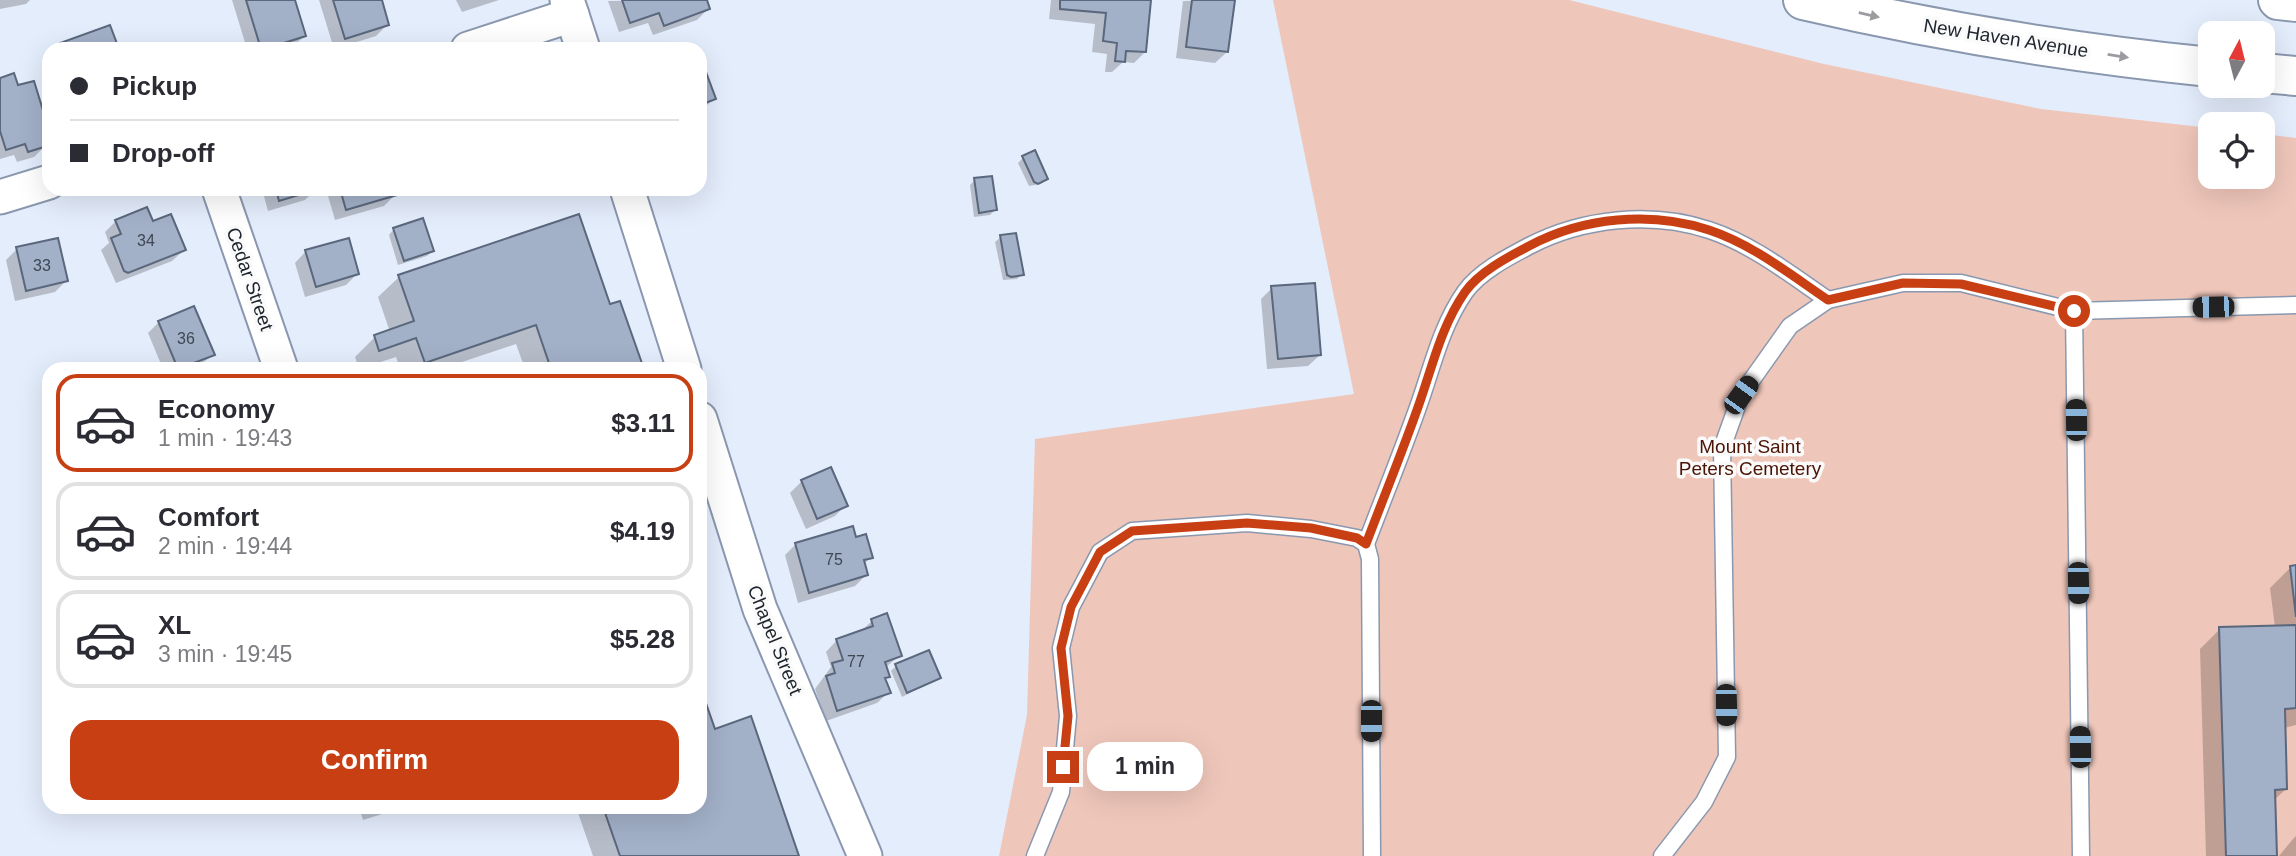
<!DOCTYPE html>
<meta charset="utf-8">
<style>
:root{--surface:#fff;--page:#f7f7f7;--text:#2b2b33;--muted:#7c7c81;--line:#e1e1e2;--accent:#c83f14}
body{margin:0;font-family:Helvetica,sans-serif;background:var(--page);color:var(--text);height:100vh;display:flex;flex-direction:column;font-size:26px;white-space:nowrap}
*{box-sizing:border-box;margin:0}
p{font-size:23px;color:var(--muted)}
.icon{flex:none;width:38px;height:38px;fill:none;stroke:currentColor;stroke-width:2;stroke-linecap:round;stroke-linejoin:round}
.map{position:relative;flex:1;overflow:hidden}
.drawer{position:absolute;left:42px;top:362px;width:665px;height:452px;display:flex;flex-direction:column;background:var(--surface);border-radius:21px;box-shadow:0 7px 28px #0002}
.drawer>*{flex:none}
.hud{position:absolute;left:42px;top:42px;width:665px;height:154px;border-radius:21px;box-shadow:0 7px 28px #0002;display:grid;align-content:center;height:154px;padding:0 28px;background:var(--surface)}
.needle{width:46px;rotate:7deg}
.buttons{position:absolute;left:2198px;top:21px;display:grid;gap:14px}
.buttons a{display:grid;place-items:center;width:77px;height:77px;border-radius:14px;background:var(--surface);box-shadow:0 7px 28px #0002;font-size:35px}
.end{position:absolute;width:32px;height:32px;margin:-16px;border:9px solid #c83f14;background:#fff;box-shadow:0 0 0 4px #fff}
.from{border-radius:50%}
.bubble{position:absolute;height:49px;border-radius:21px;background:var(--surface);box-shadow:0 7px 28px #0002;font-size:23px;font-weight:600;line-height:49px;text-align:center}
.car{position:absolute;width:21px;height:42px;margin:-21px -10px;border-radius:9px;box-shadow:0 0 5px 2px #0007;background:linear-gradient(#222 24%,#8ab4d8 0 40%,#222 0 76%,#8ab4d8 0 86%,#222 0)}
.hud b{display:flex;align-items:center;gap:24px;height:66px;font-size:26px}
.hud b+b{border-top:2px solid var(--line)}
.hud i{width:18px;height:18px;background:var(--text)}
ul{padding:12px 0 0;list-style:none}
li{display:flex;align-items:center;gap:21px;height:98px;margin:0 14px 10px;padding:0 14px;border:4px solid var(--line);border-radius:21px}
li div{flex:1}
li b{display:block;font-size:26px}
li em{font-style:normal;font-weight:600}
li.current{border-color:var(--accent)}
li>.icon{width:63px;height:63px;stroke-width:1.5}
.cta{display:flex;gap:14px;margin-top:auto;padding:14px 28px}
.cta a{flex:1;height:80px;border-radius:21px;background:var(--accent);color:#fff;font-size:28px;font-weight:600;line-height:80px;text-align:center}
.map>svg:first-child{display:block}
.green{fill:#efc6ba}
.shadow{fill:#0003}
.building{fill:#a2b0c8;stroke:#5a677c;stroke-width:2}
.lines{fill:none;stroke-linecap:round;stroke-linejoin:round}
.lane-casing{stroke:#8a98af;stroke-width:19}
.street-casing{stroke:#8a98af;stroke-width:37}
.highway-casing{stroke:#8a98af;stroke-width:42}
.lane{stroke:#fff;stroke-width:16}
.street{stroke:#fff;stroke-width:33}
.highway{stroke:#fff;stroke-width:38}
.oneway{fill:#9a9ca0}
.route{stroke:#c83f14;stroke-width:9}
.labels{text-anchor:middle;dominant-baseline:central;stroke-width:7;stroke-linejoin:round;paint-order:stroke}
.number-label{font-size:16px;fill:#3f4754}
.street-label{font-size:19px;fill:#1e242d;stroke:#fafafa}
.park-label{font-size:19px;fill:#4b1405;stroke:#fafafa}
</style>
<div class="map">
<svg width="2296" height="856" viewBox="0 0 2296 856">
<rect width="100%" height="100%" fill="#e4edfc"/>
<polygon class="green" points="1273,0 1569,0 1824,64 2041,109 2210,128 2210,177 2263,177 2263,134 2296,138 2296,856 999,856 1027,715 1035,439 1354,394"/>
<g class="shadow">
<polygon points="0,0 30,0 26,4 0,9"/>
<polygon points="232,0 293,0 304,36 293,47 286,49 247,49"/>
<polygon points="319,0 380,0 387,25 376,36 334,49"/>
<polygon points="456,0 499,0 462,12"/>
<polygon points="705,0 708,9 697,20 653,35 648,23 619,32 608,1"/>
<polygon points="1051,0 1150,0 1145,52 1134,63 1123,62 1112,72 1105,72 1107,54 1092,52 1095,24 1049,19"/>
<polygon points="1233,0 1227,52 1215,63 1176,58 1183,1"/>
<polygon points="700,67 714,99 700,111"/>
<polygon points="0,79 17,88 49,136 44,141 45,146 34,157 17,162 14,155 0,159"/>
<polygon points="1023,158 1046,179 1041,184 1029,186 1018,163"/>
<polygon points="975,180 995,210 990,215 974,217 970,185"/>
<polygon points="262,189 316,189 305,200 268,211"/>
<polygon points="326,189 393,189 395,195 384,206 335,220"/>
<polygon points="116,221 152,223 184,250 172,261 116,283 101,250 109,243 105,232"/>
<polygon points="394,229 432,251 427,256 398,265 389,235"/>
<polygon points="1001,237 1022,274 1017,279 1003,280 995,242"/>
<polygon points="17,249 66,281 55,292 15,301 6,260"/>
<polygon points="306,251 357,274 346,285 305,297 295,263"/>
<polygon points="399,277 609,307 619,303 642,369 525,369 516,344 441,369 400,369 396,357 359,369 355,357 375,337 390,332 378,297"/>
<polygon points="1272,288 1320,355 1308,366 1267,369 1261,299"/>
<polygon points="159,322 213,355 194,369 163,369 148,333"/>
<polygon points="830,469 846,505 835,516 806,529 790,493 802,481"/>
<polygon points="855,539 871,557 863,565 866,575 855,586 798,603 785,555 796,544"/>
<polygon points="2296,567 2296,725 2284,728 2286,789 2273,801 2275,856 2206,856 2200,649 2220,629 2275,627 2270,588 2290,568"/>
<polygon points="872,621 900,655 885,668 888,676 884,680 889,692 877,703 826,721 815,689 831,667 826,652 837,640 860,632"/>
<polygon points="896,666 939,678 902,697 891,671"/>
<polygon points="700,691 714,731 797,856 593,856 576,807 700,807"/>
<polygon points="359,807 405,807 363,820"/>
<polygon points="2296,836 2296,856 2279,856 2293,839"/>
</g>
<g class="building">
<polygon points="246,0 295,0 306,36 284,43 286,49 261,49"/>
<polygon points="333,0 382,0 389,25 345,39"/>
<polygon points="622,0 707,0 710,9 664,26 659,13 630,23"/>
<polygon points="1060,0 1151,0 1146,52 1126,51 1125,62 1115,61 1117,43 1103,41 1106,13 1060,9"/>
<polygon points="1192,0 1235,0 1228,52 1186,47"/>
<polygon points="110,25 119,49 62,49 60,43"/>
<polygon points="703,64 716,99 700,105 700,65"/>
<polygon points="14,73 18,85 34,81 49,130 49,137 45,139 47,146 28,152 25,144 6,150 0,131 0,78"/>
<polygon points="1035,150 1048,179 1038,184 1034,182 1022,156"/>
<polygon points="992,176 997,210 979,213 974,178"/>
<polygon points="276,189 318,189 279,201"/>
<polygon points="340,189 395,189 397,195 346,210"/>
<polygon points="147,207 153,221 171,214 186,250 128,273 124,271 111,238 121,234 115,220"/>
<polygon points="579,214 610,304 620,301 644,369 551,369 536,325 425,363 416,338 379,351 374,335 414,321 398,275"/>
<polygon points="423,218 434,251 404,261 393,228"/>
<polygon points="1016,233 1024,275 1011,277 1007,275 1000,235"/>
<polygon points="58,238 68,281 26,291 16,247"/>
<polygon points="349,238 359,274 316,287 305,250"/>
<polygon points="1315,283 1321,355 1278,359 1271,286"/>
<polygon points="194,306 215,355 178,369 158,321"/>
<polygon points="831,467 848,506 817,519 801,480"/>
<polygon points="853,526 856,537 866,534 873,558 864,560 868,575 809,593 795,543"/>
<polygon points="2296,565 2296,617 2290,566"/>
<polygon points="887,613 902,656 885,662 890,677 885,678 891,693 837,711 826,676 835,673 832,663 843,660 836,639 873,626 871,619"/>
<polygon points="2296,625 2296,708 2285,709 2287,789 2275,790 2277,856 2226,856 2219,627"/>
<polygon points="929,650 941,678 907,693 895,664"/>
<polygon points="700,686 715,729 751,716 799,856 620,856 603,807 700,807"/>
</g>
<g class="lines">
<g class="lane-casing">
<g id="lane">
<polyline points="2074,311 2081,856"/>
<path d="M 1366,544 C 1383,499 1401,455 1417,410 C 1432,369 1440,328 1465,292 C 1479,272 1508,257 1529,246 C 1583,218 1651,211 1709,230 C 1752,244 1791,275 1828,300"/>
<polyline points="1035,856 1061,792 1068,716 1061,648 1071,607 1100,552 1132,531 1247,523 1311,529 1357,538 1366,544 1370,559 1372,856"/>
<polyline points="1662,856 1704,802 1727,757 1722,448 1741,395 1790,326 1828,300 1903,283 1961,283 2074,311 2296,305"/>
</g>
</g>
<g class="street-casing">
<g id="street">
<polyline points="567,0 583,49"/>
<polyline points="468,49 572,15"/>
<polyline points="219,189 281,369"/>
<polyline points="627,189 684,369"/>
<polyline points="0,197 49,182"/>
<polyline points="700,419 760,609 865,856"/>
</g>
</g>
<g class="highway-casing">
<g id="highway">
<path d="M 1803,0 C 1936,31 2074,53 2210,67"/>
<polyline points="2278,0 2296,2"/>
<polyline points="2263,73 2296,76"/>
</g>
</g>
<use href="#lane" class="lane"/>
<use href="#street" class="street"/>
<use href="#highway" class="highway"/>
</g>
<defs><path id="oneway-solid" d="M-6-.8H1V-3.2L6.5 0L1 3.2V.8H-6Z" transform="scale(1.75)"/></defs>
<g class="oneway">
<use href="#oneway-solid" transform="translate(1869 15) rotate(13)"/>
<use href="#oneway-solid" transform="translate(2118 56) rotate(9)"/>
</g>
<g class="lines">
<path class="route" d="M 1063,767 L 1068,716 L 1061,648 L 1071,607 L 1100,552 L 1132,531 L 1247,523 L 1311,528 L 1357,538 L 1366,544 C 1383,499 1401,455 1417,410 C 1432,369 1440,328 1465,292 C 1479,272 1508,257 1529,246 C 1583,217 1651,211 1709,230 C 1752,244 1791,275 1828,300 L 1903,283 L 1961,284 L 2074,311"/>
</g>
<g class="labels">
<g class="number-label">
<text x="146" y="240">34</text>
<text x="42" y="265">33</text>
<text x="186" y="338">36</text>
<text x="834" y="559">75</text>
<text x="856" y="661">77</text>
</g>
<g class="street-label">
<text transform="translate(2006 38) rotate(9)">New Haven Avenue</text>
<text transform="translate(250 279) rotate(71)">Cedar Street</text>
<text transform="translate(775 640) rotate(68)">Chapel Street</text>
</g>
<g class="park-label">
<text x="1750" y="446">Mount Saint<tspan x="1750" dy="22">Peters Cemetery</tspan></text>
</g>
</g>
</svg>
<div class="buttons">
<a><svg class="needle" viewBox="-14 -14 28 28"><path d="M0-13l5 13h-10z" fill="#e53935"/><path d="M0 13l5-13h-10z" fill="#7c7c81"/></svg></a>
<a><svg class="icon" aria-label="locate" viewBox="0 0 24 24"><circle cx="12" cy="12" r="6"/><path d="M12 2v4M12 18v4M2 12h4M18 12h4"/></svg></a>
</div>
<i class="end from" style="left:2074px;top:311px"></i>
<i class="end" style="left:1063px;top:767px"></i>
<div class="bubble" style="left:1087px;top:742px;width:116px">1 min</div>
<i class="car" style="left:2213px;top:307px;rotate:269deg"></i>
<i class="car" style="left:1741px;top:395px;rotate:36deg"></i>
<i class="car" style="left:2076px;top:420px;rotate:359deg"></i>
<i class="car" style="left:2078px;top:583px;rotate:179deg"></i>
<i class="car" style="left:1726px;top:705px;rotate:179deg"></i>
<i class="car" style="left:1371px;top:721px;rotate:180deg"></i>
<i class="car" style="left:2080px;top:747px;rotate:359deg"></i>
<div class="hud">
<b><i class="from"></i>Pickup</b>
<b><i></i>Drop-off</b>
</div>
<section class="drawer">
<ul>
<li class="current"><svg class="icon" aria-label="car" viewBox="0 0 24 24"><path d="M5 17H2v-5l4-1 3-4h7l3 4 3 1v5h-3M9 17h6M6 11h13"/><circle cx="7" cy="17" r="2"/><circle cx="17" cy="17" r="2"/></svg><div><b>Economy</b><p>1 min · 19:43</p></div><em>$3.11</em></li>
<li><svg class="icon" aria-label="car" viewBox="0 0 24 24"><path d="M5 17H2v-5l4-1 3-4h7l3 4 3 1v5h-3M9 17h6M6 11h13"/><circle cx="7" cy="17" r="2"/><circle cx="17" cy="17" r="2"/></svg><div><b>Comfort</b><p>2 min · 19:44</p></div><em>$4.19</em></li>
<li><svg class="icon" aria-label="car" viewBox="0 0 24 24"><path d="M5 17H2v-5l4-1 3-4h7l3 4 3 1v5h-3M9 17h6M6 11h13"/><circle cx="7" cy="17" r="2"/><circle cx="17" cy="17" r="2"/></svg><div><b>XL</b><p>3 min · 19:45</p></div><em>$5.28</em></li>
</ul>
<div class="cta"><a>Confirm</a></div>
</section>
</div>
